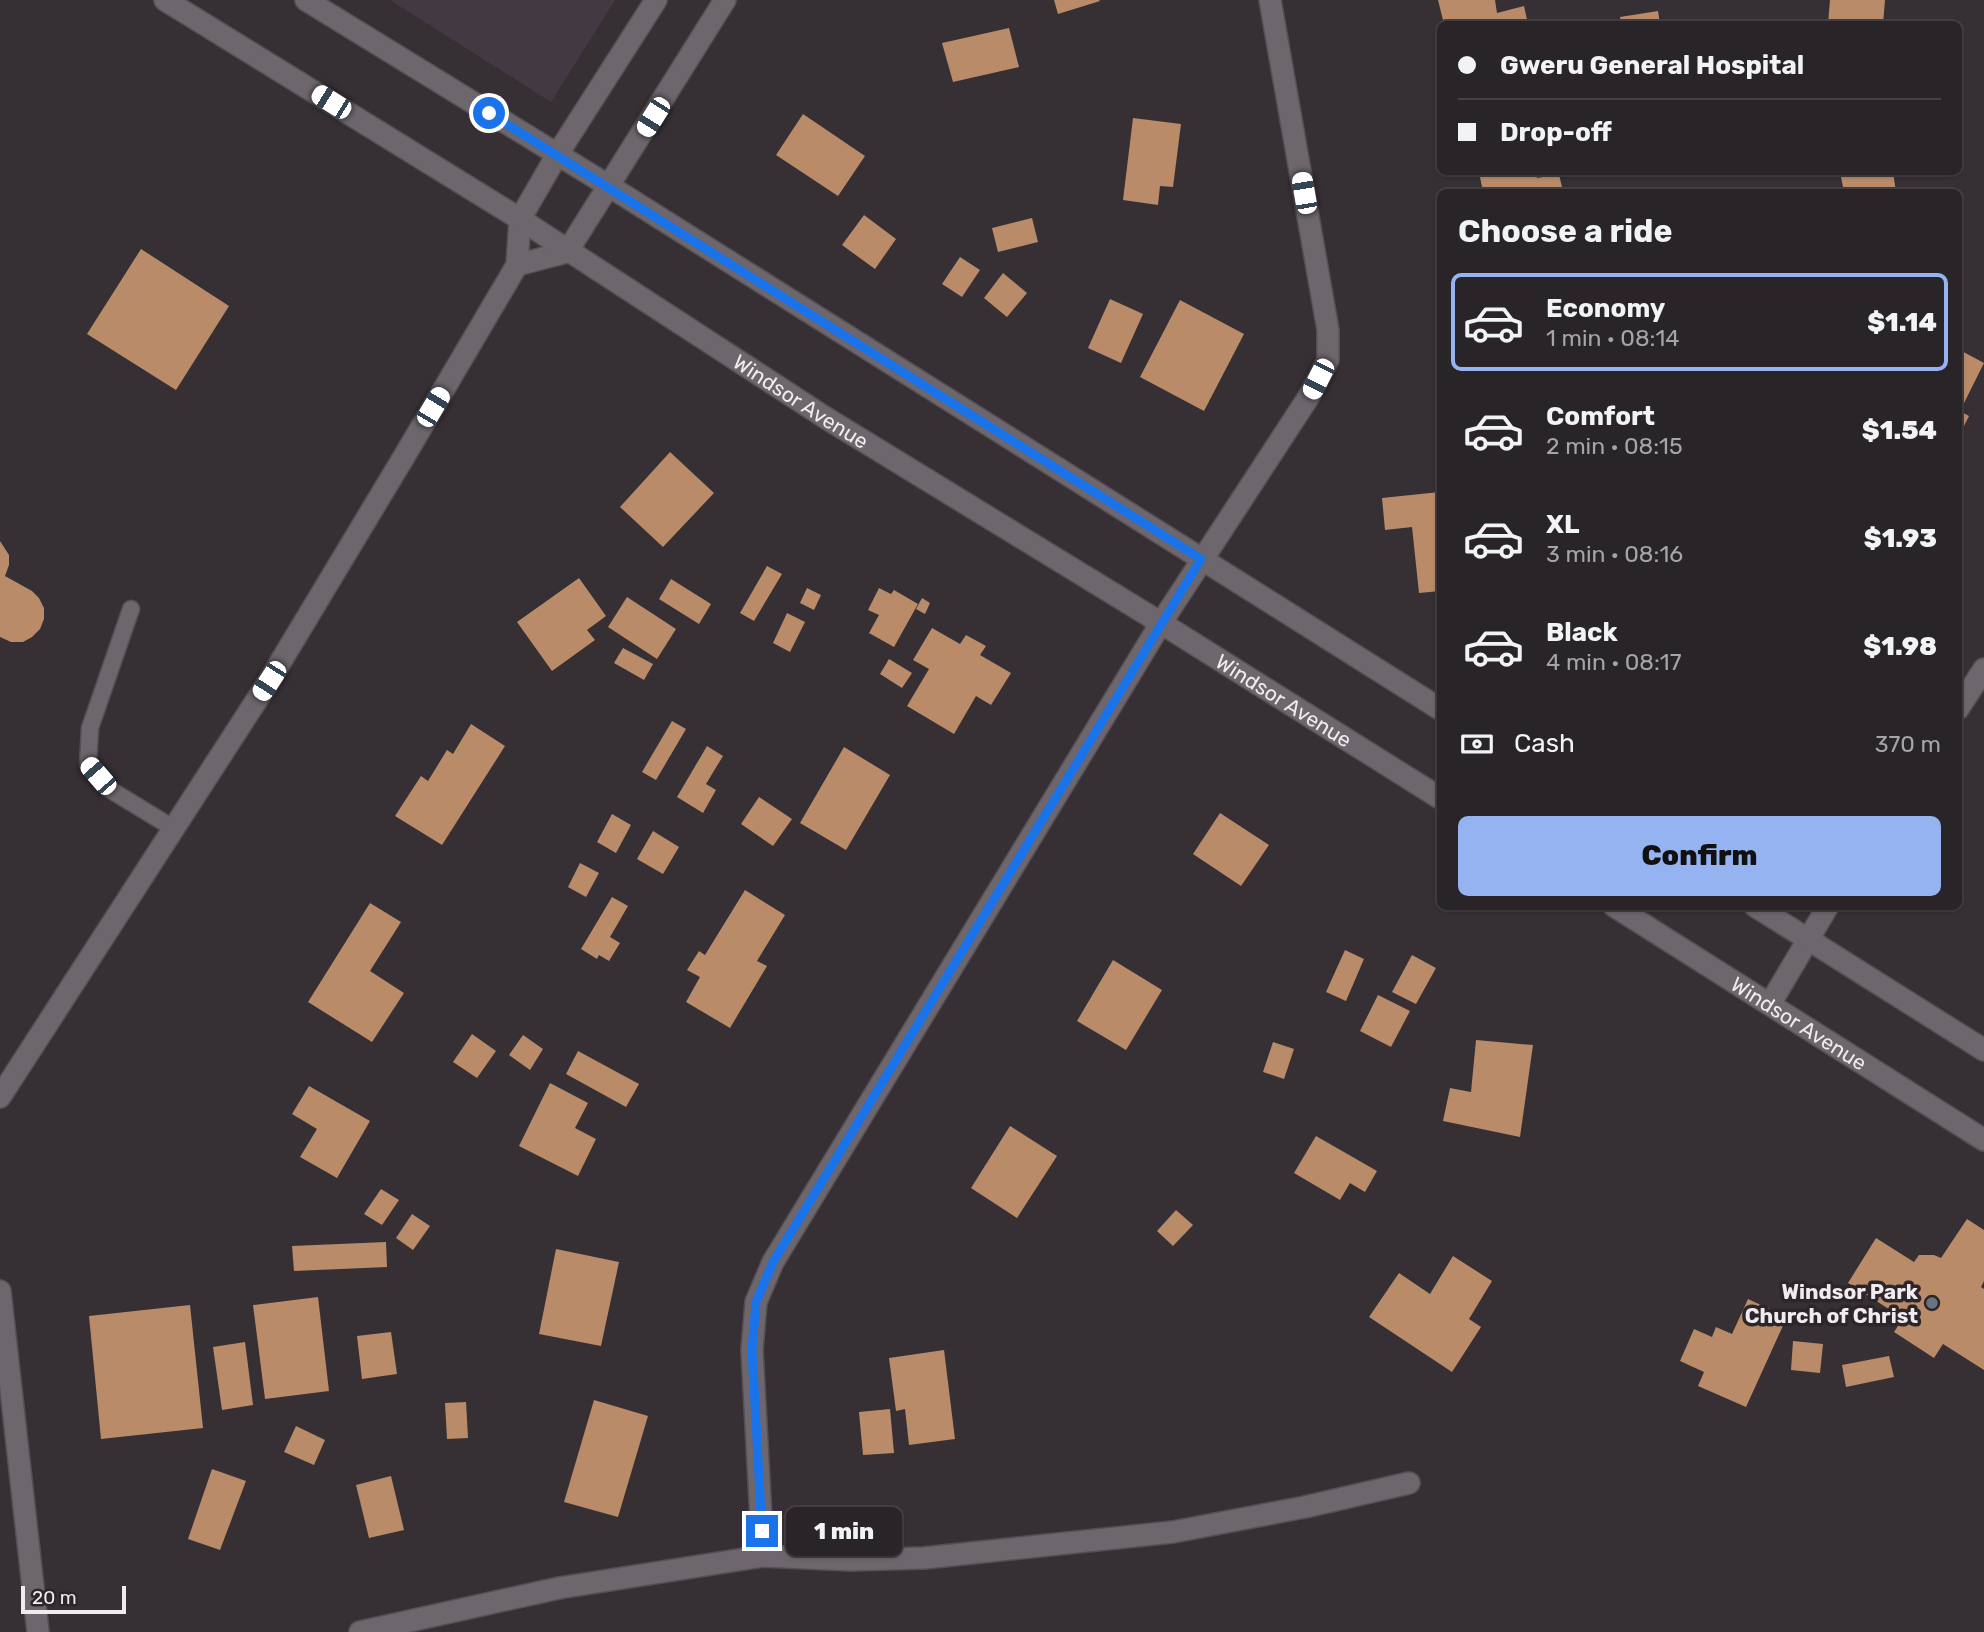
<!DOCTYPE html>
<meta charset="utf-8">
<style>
:root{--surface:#282428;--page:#343034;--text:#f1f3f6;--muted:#a5a4a8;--line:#444145;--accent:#95b2f1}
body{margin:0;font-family:Rubik,sans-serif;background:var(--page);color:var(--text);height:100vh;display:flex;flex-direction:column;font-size:26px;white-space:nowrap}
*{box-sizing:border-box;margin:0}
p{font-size:23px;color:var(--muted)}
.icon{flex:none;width:38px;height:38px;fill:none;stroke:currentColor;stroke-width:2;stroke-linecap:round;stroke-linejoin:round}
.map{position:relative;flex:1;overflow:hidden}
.side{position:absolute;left:1437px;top:189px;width:525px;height:721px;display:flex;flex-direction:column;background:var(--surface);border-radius:10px;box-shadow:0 2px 5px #0004,0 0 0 2px var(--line)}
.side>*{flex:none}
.guide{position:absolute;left:1437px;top:21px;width:525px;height:154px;border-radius:10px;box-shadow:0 2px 5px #0004,0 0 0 2px var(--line);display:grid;align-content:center;height:154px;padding:0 21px;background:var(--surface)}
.scale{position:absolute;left:21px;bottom:18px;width:105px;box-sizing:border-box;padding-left:7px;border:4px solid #efebef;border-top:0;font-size:19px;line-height:24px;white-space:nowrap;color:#efebef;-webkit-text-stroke:5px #2c262b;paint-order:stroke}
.end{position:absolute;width:32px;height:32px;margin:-16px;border:9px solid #1a73e8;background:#fff;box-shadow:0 0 0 4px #fff}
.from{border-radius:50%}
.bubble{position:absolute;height:49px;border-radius:10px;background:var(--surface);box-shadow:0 2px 5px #0004,0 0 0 2px var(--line);font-size:23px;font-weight:800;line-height:49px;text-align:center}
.car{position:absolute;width:21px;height:42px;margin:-21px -10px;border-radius:9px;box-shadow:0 0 5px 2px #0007;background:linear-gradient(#fff 24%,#345 0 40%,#fff 0 76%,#345 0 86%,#fff 0)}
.guide b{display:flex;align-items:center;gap:24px;height:66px;font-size:26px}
.guide b+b{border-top:2px solid var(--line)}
.guide i{width:18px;height:18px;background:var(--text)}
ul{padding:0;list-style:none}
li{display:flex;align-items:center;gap:21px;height:98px;margin:0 14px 10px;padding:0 7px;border:4px solid transparent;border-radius:10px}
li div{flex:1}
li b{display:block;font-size:26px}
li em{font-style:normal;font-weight:800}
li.selected{border-color:var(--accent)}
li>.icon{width:63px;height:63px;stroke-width:1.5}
h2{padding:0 21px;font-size:32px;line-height:84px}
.pay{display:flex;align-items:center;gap:18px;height:77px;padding:0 21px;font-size:26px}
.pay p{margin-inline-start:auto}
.button{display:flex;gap:14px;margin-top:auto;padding:14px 21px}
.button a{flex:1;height:80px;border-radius:10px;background:var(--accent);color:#111;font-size:28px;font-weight:800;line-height:80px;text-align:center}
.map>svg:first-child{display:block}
.built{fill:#433943}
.building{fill:#b98b68}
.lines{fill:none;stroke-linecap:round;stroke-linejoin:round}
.lane-casing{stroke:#544f54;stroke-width:19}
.street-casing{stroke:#544f54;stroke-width:24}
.secondary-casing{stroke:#544f54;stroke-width:24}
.lane{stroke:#6d676d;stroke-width:16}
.street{stroke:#6d676d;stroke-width:21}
.secondary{stroke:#6d676d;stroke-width:21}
.route{stroke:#1a73e8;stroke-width:9}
.worship-dot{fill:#6b7280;stroke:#2c262b;stroke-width:2.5}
.labels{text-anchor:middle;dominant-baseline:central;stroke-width:7;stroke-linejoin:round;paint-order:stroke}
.street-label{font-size:21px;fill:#efebef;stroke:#2c262b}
.poi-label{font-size:21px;font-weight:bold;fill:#efebef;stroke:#2c262b;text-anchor:end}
</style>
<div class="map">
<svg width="1984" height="1632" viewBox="0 0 1984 1632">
<rect width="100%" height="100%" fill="#363035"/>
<polygon class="built" points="390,0 615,0 551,102"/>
<g class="building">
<polygon points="1054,0 1099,0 1100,1 1058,14"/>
<polygon points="1438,0 1495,0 1497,13 1524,6 1528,24 1444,24"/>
<polygon points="1830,0 1885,0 1883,24 1828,24"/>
<polygon points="1658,11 1660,24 1621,24 1620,17"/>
<polygon points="1009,28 1019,67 953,82 942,43"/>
<polygon points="803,114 865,156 838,196 776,155"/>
<polygon points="1133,118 1181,124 1173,187 1160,186 1158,205 1123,200"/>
<polygon points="1479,172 1536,172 1537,178 1559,174 1563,192 1483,192"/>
<polygon points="1840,172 1893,172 1896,192 1844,192"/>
<polygon points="864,215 896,239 875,269 842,245"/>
<polygon points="1032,218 1038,242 998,252 992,228"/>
<polygon points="141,249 229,306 176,390 87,334"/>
<polygon points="960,257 980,270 962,297 942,284"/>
<polygon points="1003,273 1027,293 1007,317 984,298"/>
<polygon points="1110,299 1143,314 1121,363 1088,348"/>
<polygon points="1180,300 1244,334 1204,411 1140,377"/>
<polygon points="1958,349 1984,363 1960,411 1969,416 1958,438"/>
<polygon points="670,452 714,493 663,547 620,507"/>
<polygon points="1440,492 1440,591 1419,593 1412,527 1385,530 1382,498"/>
<polygon points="0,541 9,555 9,565 5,576 32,591 39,598 44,608 44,619 40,629 32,637 23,642 11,642 0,637"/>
<polygon points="767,566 782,574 754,621 740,613"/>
<polygon points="579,578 606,616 587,630 595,640 552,671 517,622"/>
<polygon points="671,579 711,604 699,624 659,599"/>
<polygon points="807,588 821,595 814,610 800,603"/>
<polygon points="879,588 891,594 894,590 918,604 894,647 869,633 879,615 868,610"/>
<polygon points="627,597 676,629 657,659 608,627"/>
<polygon points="922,598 930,603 925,614 916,609"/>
<polygon points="787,613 805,622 790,652 773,643"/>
<polygon points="932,628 960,644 966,635 986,646 980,655 1011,673 991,705 976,696 954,734 907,706 929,669 913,660"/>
<polygon points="623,648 653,664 644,680 614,663"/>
<polygon points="889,659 912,673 902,688 880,674"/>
<polygon points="672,721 686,729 656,780 642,772"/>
<polygon points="471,724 505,746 442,845 395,816 421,776 428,781 447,750 453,754"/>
<polygon points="707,746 723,756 706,784 716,790 703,813 677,797"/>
<polygon points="844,747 890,775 846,850 800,823"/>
<polygon points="759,797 792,819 773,846 741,824"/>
<polygon points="1220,813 1269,845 1241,886 1193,854"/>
<polygon points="612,814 631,825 616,853 597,842"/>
<polygon points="653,831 679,847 663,874 637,859"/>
<polygon points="580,863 599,873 586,897 568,887"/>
<polygon points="745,890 785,915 757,961 767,966 730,1028 686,1002 700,977 687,970 699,951 705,955"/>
<polygon points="612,897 628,906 610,937 620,943 609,961 599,955 597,959 581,949"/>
<polygon points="370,903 401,922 370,971 404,993 372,1042 308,1002"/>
<polygon points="1345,950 1364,959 1346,1001 1326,992"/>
<polygon points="1412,955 1436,968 1416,1004 1392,992"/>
<polygon points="1113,960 1162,990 1126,1050 1077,1021"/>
<polygon points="1378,995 1410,1011 1391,1047 1360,1031"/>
<polygon points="472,1034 496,1051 477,1078 453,1062"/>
<polygon points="523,1035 543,1049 530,1070 509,1055"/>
<polygon points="1476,1040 1533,1045 1520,1137 1443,1121 1450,1088 1471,1092"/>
<polygon points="1273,1042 1294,1049 1284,1079 1263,1072"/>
<polygon points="578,1051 639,1084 626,1107 566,1074"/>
<polygon points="550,1083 588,1103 575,1128 596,1139 578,1176 519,1146"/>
<polygon points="309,1086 370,1121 337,1178 300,1157 317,1129 292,1114"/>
<polygon points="1010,1126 1057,1156 1017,1218 971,1188"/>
<polygon points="1316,1136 1377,1171 1365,1192 1350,1183 1340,1200 1294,1173"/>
<polygon points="381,1189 399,1200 382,1225 364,1214"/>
<polygon points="1176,1210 1193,1225 1173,1246 1157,1231"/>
<polygon points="412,1214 430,1226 413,1250 396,1238"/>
<polygon points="1967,1219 1984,1230 1984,1281 1981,1287 1984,1289 1984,1370 1943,1344 1934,1358 1894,1332 1903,1318 1848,1283 1876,1238 1914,1262 1919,1255 1934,1255 1941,1258"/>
<polygon points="386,1242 387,1267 294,1271 292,1246"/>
<polygon points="556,1249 619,1262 601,1346 539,1334"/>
<polygon points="1453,1256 1492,1281 1469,1319 1481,1327 1452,1372 1369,1317 1399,1273 1430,1294"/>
<polygon points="318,1297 329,1391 265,1399 253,1305"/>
<polygon points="1748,1299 1787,1317 1746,1407 1698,1386 1704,1372 1680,1361 1694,1329 1712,1337 1716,1327 1732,1334"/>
<polygon points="190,1305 203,1428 101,1439 89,1316"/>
<polygon points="391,1332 397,1374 362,1379 357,1336"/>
<polygon points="1793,1341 1823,1344 1820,1373 1791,1370"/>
<polygon points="245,1342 253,1405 222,1410 213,1347"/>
<polygon points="944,1350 955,1439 909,1445 905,1409 896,1411 889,1358"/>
<polygon points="1889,1356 1894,1377 1846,1387 1842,1365"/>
<polygon points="594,1400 648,1416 618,1517 564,1502"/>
<polygon points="466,1402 468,1438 447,1439 445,1403"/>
<polygon points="890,1409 894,1453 863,1455 859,1412"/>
<polygon points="296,1426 325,1440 314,1465 284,1452"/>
<polygon points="212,1469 246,1481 220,1550 188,1539"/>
<polygon points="391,1476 404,1530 369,1538 356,1485"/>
</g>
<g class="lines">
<g class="lane-casing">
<polyline id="lane" points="131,609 90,728 88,764 109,789 173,828"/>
</g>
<g class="street-casing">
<g id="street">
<polyline points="517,265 567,252 725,0"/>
<polyline points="1958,709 1984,669"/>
<polyline points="1770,1004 1828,906"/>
<polyline points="0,1097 269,681 405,455 517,265 520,219 557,155 656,0"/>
<polyline points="0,1291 38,1632"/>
<polyline points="763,1556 752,1350 756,1302 773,1262 1161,623 1308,398 1328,360 1328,330 1270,0"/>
<polyline points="360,1632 559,1588 763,1556 850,1560 924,1558 1173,1532 1305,1507 1409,1483"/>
</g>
</g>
<g class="secondary-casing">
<g id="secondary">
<path id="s1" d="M 165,0 L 520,219 L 826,418 L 1161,623 L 1440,798"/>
<polyline points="306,0 609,186 1440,709"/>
<path id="s2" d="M 1614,906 L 1984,1140"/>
<polyline points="1755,906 1984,1050"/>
</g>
</g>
<use href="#lane" class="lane"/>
<use href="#street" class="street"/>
<use href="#secondary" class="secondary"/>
</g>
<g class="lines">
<polyline class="route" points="489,113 1201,559 773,1262 756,1302 752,1350 762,1531"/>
</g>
<circle class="worship-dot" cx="1932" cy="1303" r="7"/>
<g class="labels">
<g class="street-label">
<text stroke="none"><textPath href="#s1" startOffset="752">Windsor Avenue</textPath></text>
<text stroke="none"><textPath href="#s1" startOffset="1320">Windsor Avenue</textPath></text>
<text stroke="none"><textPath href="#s2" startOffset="219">Windsor Avenue</textPath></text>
</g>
<g class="poi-label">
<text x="1918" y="1291">Windsor Park<tspan x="1918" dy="24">Church of Christ</tspan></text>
</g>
</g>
</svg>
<div class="scale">20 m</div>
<i class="end from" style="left:489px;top:113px"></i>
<i class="end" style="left:762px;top:1531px"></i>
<div class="bubble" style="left:786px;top:1507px;width:116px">1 min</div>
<i class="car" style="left:331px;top:102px;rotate:302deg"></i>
<i class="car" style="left:653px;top:117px;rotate:212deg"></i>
<i class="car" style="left:1304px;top:193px;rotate:350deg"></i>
<i class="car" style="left:1318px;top:379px;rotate:207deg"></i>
<i class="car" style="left:433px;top:407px;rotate:31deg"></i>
<i class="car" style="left:269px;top:681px;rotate:213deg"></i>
<i class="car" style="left:98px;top:776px;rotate:319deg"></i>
<div class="guide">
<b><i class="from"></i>Gweru General Hospital</b>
<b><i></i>Drop-off</b>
</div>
<section class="side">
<h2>Choose a ride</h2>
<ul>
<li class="selected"><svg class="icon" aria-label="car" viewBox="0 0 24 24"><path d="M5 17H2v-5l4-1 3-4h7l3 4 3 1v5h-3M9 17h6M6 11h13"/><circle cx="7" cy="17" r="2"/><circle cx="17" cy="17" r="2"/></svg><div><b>Economy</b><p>1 min · 08:14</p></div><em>$1.14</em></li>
<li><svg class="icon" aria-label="car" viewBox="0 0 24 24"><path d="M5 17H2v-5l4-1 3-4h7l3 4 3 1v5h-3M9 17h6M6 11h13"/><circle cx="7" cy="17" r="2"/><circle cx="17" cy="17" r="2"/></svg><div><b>Comfort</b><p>2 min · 08:15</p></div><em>$1.54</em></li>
<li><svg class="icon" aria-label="car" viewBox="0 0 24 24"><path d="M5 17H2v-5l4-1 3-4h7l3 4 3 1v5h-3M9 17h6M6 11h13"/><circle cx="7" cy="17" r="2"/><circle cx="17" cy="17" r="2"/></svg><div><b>XL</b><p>3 min · 08:16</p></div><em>$1.93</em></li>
<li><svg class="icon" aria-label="car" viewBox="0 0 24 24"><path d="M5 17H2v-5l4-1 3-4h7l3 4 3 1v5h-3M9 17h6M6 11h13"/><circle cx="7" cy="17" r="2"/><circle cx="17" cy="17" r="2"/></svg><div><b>Black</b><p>4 min · 08:17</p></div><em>$1.98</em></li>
</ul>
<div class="pay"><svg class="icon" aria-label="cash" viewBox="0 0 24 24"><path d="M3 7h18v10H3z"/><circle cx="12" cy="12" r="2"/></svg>Cash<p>370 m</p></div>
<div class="button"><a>Confirm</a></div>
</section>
</div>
